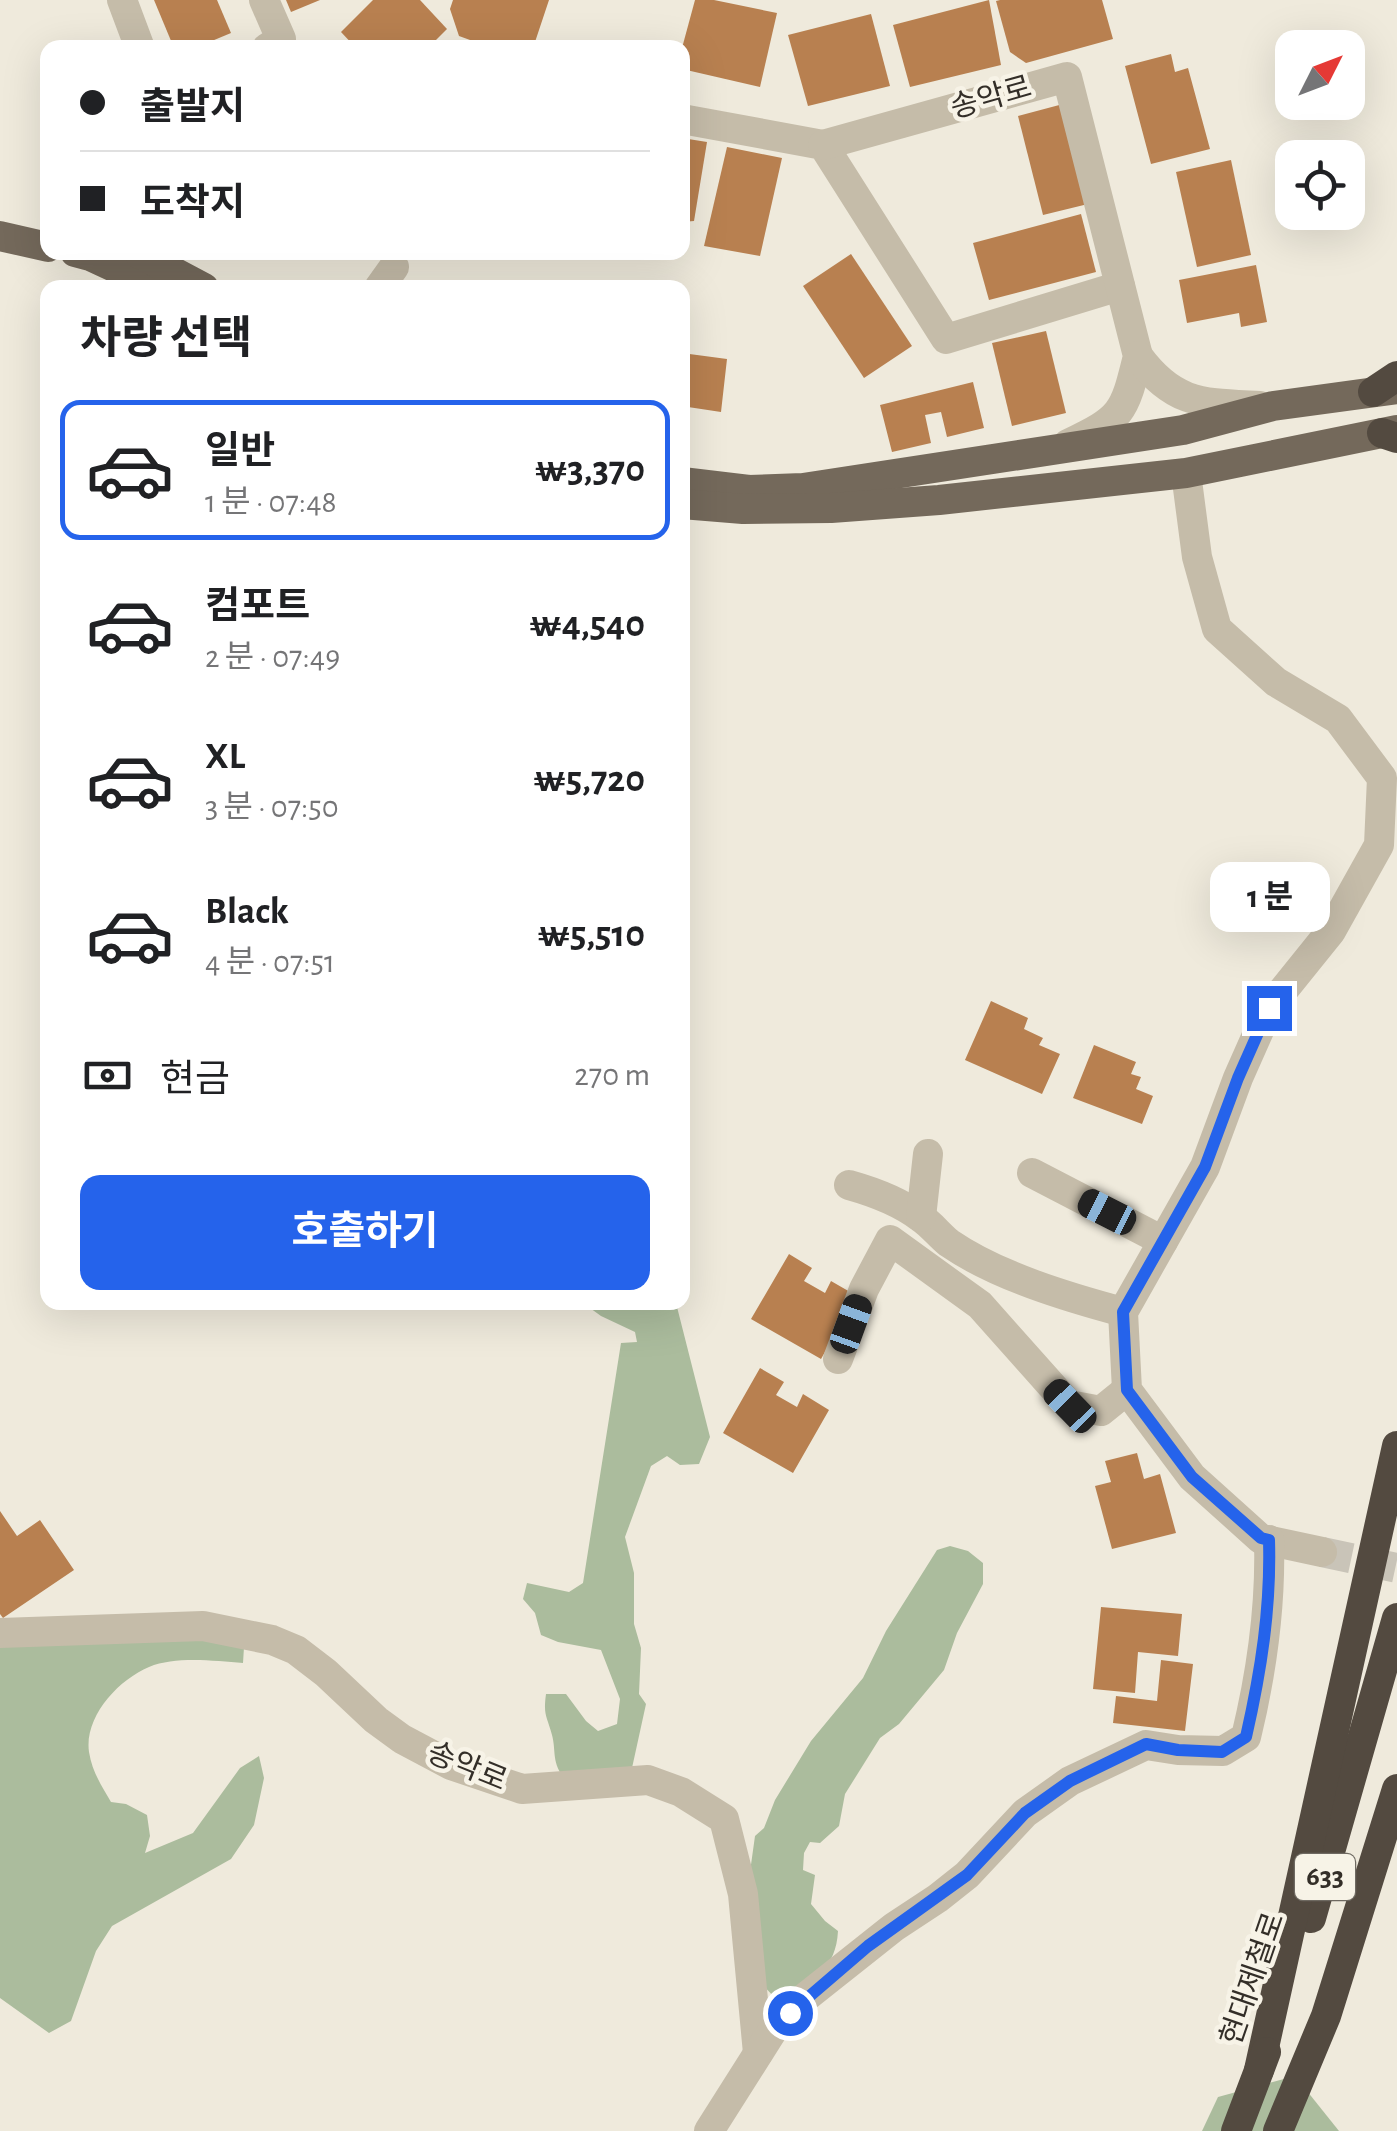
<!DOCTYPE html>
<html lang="ko">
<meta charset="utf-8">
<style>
:root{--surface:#fff;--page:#f6f6f6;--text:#202124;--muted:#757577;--line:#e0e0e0;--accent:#2563eb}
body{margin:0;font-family:"Alegreya Sans","Noto Sans KR",sans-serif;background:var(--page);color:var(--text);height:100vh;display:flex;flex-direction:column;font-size:38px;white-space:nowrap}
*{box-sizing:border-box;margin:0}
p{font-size:32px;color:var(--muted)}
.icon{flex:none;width:55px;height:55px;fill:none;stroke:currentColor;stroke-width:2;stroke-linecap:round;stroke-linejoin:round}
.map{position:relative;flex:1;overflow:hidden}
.side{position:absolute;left:40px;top:280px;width:650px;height:1030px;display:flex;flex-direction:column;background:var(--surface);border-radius:20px;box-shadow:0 10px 40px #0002}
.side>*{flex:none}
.top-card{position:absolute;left:40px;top:40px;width:650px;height:220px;border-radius:20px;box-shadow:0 10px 40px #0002;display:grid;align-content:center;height:220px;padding:0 40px;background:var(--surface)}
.needle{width:65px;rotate:48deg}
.fabs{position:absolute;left:1275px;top:30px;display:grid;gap:20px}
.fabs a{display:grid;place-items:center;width:90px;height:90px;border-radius:20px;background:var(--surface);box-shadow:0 10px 40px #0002;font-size:50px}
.end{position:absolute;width:45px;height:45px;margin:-22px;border:12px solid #2563eb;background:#fff;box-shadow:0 0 0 5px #fff}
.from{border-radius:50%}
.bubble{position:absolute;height:70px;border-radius:20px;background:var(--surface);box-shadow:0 10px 40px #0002;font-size:32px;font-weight:700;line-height:70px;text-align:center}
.car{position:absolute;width:30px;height:60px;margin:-30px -15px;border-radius:12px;box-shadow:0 0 8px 2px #0007;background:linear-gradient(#222 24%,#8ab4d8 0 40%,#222 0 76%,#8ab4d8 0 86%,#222 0)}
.top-card b{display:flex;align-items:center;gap:35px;height:95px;font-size:38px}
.top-card b+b{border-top:2px solid var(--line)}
.top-card i{width:25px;height:25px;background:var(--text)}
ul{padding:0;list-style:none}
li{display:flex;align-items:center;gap:30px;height:140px;margin:0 20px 15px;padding:0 20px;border:5px solid transparent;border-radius:20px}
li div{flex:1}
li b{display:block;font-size:38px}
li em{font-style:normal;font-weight:700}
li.current{border-color:var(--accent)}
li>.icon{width:90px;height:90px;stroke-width:1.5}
h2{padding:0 40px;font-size:45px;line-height:120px}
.pay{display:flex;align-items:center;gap:25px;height:110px;padding:0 40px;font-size:38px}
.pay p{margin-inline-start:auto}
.cta{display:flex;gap:20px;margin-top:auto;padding:20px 40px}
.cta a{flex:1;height:115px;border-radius:20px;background:var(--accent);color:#fff;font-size:40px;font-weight:700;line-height:115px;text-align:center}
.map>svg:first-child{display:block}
.green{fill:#abbc9d}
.building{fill:#b88050}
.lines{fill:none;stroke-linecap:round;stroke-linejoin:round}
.minor-tunnel{stroke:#c9c4b8;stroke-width:30;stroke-dasharray:30 15;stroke-linecap:butt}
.minor{stroke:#c5bca9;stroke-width:30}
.major{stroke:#74695b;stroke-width:30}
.highway{stroke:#534a40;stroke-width:30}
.route{stroke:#2563eb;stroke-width:12}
.labels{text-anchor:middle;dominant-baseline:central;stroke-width:9;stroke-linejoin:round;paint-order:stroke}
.shield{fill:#f7f3e7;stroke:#6e6961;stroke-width:2.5}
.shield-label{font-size:28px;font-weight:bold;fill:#332e28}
.street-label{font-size:30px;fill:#332e28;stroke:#f7f3e7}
</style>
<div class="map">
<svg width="1397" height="2131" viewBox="0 0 1397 2131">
<rect width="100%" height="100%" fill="#efeadc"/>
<g class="green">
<path d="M 583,1303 L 676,1303 L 710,1437 L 699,1464 L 680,1465 L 667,1456 L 651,1466 L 625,1537 L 634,1573 L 634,1624 L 641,1648 L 639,1694 L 646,1704 L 632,1768 L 562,1775 C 552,1761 556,1750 552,1735 C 547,1716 543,1716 546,1694 L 566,1694 L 586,1721 L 598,1731 L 617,1724 L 620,1699 L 601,1650 L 558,1642 L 541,1635 L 535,1613 L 523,1599 L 527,1583 L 569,1592 L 583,1583 L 621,1343 L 637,1342 L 635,1332 L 601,1316 Z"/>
<path d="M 950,1546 L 968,1551 L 983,1563 L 983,1584 L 957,1633 L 944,1670 L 899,1724 L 880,1738 L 845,1794 L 839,1826 L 820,1843 L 810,1842 L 804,1853 L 803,1870 L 815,1875 L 811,1904 L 825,1921 L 838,1931 C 836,1969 814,1978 786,1999 L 778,2001 L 757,1979 L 749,1879 L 755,1836 L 764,1828 L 775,1800 L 811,1741 L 863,1678 L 886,1631 L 937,1550 Z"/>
<path d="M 121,1627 L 244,1647 L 243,1663 C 214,1661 176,1656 149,1667 C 118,1680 84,1717 89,1752 C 92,1771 101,1785 111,1802 L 126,1804 L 147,1815 L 150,1836 L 145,1853 L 193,1833 L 240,1768 L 259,1756 L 264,1778 L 254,1825 L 231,1859 L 112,1926 L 96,1951 L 71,2021 L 49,2033 L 0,1998 L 0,1633 Z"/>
<polygon points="1295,2076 1339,2131 1202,2131 1218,2097"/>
</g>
<g class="building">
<polygon points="154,0 217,0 231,33 195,48 174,48"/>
<polygon points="286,0 320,0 291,12"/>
<polygon points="373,0 420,0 447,29 428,48 356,48 341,32"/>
<polygon points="453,0 549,0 533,48 492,48 459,36 450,9"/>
<polygon points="695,0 714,0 777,13 760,87 682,69 682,48"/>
<polygon points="989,0 1001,65 910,87 893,25"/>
<polygon points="1000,0 1102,0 1113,39 1026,63 1010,52 996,1"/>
<polygon points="871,14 890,86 808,106 788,35"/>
<polygon points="1171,54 1175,72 1188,68 1210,149 1151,164 1125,66"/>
<polygon points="1063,104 1088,204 1043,215 1018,116"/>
<polygon points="682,138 707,142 694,221 682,222"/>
<polygon points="727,147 782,158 760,256 704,246"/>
<polygon points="1231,160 1251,255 1197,267 1176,172"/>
<polygon points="1081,214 1096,272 989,300 973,243"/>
<polygon points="851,254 912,346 864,378 803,286"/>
<polygon points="1256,265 1267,322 1241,327 1239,313 1187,323 1179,280"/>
<polygon points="1046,331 1066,413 1012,426 992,343"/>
<polygon points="682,353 727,359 721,412 688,407 686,422 682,421"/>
<polygon points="973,382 984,428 947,437 941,412 925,415 931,443 892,452 880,405"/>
<polygon points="991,1001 1028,1018 1024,1029 1043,1038 1039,1045 1060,1054 1042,1094 965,1060"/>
<polygon points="1094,1045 1136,1062 1131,1074 1141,1077 1136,1089 1153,1096 1142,1124 1073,1098"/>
<polygon points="789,1254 812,1268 804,1281 825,1293 831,1281 857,1296 821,1359 751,1319"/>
<polygon points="760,1368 784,1382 776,1395 797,1407 803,1394 829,1410 793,1473 723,1433"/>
<polygon points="1137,1453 1144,1479 1160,1474 1176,1533 1112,1549 1095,1486 1111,1482 1105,1461"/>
<polygon points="0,1511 17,1536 40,1520 74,1570 3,1618 0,1614"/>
<polygon points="1101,1607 1182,1614 1178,1656 1138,1652 1135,1693 1093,1689"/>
<polygon points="1161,1660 1193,1664 1185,1731 1113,1723 1116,1696 1157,1701"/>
</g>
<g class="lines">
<polyline class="minor-tunnel" points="1322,1552 1397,1568"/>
<g class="minor">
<polyline points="122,0 140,48"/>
<polyline points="264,0 281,39 267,48"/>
<polyline points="682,119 823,145 946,339 1120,286"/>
<path d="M 823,145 L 1067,77 L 1138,356 C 1124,414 1122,418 1068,444"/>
<polyline points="379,288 394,267"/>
<path d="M 1138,356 C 1174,405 1203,403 1260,406"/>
<polyline points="1186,473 1197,557 1217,629 1276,682 1338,719 1382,778 1379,845 1331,931 1269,1008 1238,1078 1205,1167 1123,1312 1127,1390 1192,1477 1261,1539 1322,1552"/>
<polyline points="1032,1173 1163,1241"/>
<path d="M 849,1185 C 874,1192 899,1201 920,1217 C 931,1224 939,1235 949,1243 C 997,1276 1067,1297 1123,1312"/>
<polyline points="921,1217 928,1154"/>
<polyline points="838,1359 864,1289 890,1240 980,1305 1069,1405 1101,1411 1127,1390"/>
<polyline points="0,1633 203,1626 272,1640 296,1650 326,1673 376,1720 402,1739 451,1765 522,1789 648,1780 681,1792 724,1819 743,1894 758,2053"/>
<path d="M 709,2131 L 773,2030 L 807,1996 L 894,1927 L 938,1898 L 967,1875 L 1025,1813 L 1070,1781 L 1146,1745 L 1178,1750 L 1223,1751 L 1246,1737 C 1262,1671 1271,1608 1269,1540"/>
</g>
<g class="major">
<polyline points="0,236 48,247"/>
<polyline points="75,252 90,256 159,288"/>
<polyline points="140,254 204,288"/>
<polyline points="682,482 749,490 803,488 1183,430 1273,406 1397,389"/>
<polyline points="682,504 743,509 831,508 939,500 1186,473 1397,430"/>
</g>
<g class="highway">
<polyline points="1373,392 1397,376"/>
<polyline points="1382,433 1397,438"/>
<polyline points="1311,1918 1397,1618"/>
<polyline points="1259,2070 1397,1446"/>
<polyline points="1236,2131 1266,2052"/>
<polyline points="1278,2131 1326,2016 1397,1789"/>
</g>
</g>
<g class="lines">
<path class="route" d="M 790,2013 L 868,1946 L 967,1875 L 1025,1813 L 1070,1781 L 1146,1744 L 1178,1750 L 1222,1752 L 1246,1737 C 1261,1671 1271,1608 1269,1540 L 1261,1538 L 1192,1477 L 1127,1390 L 1123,1312 L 1205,1167 L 1238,1078 L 1269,1008"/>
</g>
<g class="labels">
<rect class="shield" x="1295" y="1854" width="60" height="46" rx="8"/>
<g class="shield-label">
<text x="1325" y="1877">633</text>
</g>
<g class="street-label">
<text transform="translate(991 98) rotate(-16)">송악로</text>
<text transform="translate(467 1767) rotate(22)">송악로</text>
<text transform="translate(1253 1979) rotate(-71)">현대제철로</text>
</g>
</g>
</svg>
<div class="fabs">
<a><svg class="needle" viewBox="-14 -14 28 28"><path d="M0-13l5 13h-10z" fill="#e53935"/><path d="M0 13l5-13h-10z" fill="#757577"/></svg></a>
<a><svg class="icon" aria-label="locate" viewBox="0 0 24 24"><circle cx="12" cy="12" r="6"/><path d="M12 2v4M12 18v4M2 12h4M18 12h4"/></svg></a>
</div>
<i class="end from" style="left:790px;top:2013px"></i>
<i class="end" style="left:1269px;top:1008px"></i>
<div class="bubble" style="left:1210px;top:862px;width:120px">1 분</div>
<i class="car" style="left:1107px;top:1212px;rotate:297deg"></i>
<i class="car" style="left:851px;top:1324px;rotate:20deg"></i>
<i class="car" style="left:1070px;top:1406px;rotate:316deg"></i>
<div class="top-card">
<b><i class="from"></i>출발지</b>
<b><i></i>도착지</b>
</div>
<section class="side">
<h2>차량 선택</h2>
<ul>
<li class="current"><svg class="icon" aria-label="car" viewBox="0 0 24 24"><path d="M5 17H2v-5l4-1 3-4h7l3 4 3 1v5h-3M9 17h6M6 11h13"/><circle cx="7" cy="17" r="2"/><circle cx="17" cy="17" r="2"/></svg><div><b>일반</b><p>1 분 · 07:48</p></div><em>₩3,370</em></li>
<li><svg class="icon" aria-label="car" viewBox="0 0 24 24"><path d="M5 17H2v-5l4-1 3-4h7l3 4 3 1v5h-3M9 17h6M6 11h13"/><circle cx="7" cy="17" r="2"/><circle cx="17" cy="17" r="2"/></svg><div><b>컴포트</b><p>2 분 · 07:49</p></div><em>₩4,540</em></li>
<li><svg class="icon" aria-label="car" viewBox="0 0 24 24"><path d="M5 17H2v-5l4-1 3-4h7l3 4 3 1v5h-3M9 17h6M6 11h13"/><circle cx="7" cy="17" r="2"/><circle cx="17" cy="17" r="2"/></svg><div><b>XL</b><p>3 분 · 07:50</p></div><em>₩5,720</em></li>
<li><svg class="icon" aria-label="car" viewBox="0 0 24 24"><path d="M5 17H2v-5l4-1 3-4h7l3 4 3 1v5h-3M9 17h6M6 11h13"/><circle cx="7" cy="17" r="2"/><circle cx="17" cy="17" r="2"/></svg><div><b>Black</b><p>4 분 · 07:51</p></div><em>₩5,510</em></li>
</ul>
<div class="pay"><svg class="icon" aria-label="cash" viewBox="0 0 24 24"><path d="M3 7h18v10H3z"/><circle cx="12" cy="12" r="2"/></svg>현금<p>270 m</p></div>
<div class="cta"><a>호출하기</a></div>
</section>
</div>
